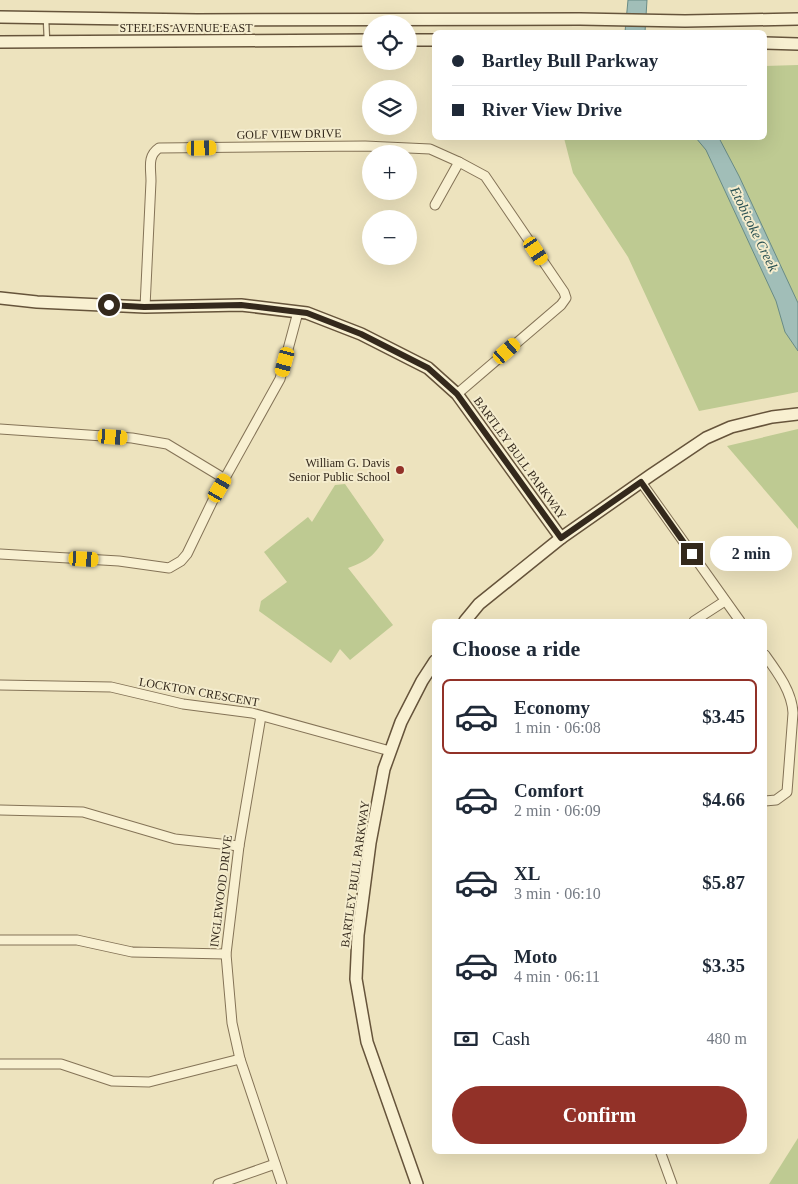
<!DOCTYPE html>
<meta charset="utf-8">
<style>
:root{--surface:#fff;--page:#f2f2f3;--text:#1f2937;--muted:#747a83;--line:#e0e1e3;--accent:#923128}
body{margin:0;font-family:"Times New Roman",serif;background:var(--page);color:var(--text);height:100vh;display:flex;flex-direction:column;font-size:19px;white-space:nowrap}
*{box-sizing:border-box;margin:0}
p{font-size:16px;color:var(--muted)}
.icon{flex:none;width:28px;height:28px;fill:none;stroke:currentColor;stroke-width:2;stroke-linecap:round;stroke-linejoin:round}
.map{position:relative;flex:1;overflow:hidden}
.sheet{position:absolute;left:432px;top:619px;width:335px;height:535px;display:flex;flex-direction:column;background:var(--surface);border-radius:8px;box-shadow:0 5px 20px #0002}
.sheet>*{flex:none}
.banner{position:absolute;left:432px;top:30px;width:335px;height:110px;border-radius:8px;box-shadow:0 5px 20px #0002;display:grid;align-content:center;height:110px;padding:0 20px;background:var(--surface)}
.tools{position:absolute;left:362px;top:15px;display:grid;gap:10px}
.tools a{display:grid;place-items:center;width:55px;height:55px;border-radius:50%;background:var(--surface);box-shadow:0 5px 20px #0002;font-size:25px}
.end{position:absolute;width:22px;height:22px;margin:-11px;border:6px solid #34291c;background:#fff;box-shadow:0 0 0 2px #fff}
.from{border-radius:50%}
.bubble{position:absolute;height:35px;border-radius:18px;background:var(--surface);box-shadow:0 5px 20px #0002;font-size:16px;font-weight:800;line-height:35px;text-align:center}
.car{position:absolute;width:15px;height:30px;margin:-15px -8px;border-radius:6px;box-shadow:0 0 4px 1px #0007;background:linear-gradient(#f5c518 24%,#345 0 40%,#f5c518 0 76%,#345 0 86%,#f5c518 0)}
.banner b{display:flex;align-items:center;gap:18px;height:48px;font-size:19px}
.banner b+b{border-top:1px solid var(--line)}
.banner i{width:12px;height:12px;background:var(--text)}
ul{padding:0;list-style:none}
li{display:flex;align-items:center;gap:15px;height:75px;margin:0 10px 8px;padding:0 10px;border:2px solid transparent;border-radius:8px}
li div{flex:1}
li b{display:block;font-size:19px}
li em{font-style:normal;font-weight:800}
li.current{border-color:var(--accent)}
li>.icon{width:45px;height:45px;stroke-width:1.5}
h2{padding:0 20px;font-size:22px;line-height:60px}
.pay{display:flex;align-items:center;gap:12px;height:55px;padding:0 20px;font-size:19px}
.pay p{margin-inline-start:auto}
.action{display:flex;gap:10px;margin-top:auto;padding:10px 20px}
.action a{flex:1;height:58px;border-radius:30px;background:var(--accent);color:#fff;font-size:20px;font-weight:800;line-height:58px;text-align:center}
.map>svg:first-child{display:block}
.green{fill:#beca92}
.water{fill:#a1beb8;stroke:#698b86}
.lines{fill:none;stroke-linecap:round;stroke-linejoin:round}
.lane-casing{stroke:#847357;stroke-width:7}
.street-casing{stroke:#847357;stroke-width:11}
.secondary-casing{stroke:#66543b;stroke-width:14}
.lane{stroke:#f8f0d1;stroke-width:4.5}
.street{stroke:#f8f0d1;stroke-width:9}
.secondary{stroke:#f8f0d1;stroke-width:11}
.route{stroke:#34291c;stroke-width:6}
.poi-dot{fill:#923128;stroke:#f4eccd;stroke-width:2}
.labels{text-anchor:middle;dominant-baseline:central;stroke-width:4;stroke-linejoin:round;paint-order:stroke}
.street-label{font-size:12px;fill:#34291c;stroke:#f4eccd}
.poi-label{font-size:12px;fill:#34291c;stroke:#f4eccd;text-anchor:end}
.water-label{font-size:14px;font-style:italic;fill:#2b5253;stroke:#f4eccd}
</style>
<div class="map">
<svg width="798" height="1184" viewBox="0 0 798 1184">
<rect width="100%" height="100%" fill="#ede3be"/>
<g class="green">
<polygon points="798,65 798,392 699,411 628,257 573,173 564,138 765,138 765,66"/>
<polygon points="798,429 798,529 727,446"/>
<path d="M 345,484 L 384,540 C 373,557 367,561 348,568 L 393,625 L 350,660 L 340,649 L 331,663 L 259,611 L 261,601 L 287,582 L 264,552 L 308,517 L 312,522 L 335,485 Z"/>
<polygon points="798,1138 798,1184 769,1184"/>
</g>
<g class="water">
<polygon points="628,0 647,0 645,32 625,32"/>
<polygon points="696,138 719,138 739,176 798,303 798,351 785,332 776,301 706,150"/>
</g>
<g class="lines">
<g class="lane-casing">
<polyline id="lane" points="46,19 47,41"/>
</g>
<g class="street-casing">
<g id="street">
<polyline points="435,205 459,162"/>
<path d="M 145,307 L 151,181 C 151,168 147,156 159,148 L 365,146 L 430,149 L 459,162 L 485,176 L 564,292 L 566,298 L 561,305 L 457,394"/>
<polyline points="0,429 132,438 167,444 225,479"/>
<polyline points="641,482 740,621"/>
<polyline points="0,554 119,561 169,568 181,561 187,554 215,496 280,379 298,312"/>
<polyline points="694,621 725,601"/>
<path d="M 765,655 C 778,673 792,692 793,713 L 787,792 L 776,800 L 765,801"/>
<polyline points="0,685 111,687 183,704 252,713 390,751"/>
<polyline points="261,716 239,846 226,954 232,1023 240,1059 282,1184"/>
<polyline points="0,810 83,812 175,839 239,846"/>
<polyline points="0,940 77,940 132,952 226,954"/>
<polyline points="0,1064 61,1064 112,1081 149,1082 240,1059"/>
<polyline points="660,1151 672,1184"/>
<polyline points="218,1184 275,1164"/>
</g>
</g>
<g class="secondary-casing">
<g id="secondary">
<polyline points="0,17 197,20 580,19 685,21 798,19"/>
<polyline points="409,40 435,40"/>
<polyline points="0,42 371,40"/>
<polyline points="765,43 798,44"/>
<polyline points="0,298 37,302 145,307 241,305 307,313 361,334 428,368 457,394 561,538"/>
<polyline points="465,621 479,604 561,538 651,475 706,438 731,427 772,417 798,414"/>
<polyline points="417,1184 367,1042 356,979 358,935 370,843 384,769 401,722 422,681 435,661"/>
</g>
</g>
<use href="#lane" class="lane"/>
<use href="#street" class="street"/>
<use href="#secondary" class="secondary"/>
</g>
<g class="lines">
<polyline class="route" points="109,305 144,307 241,305 307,313 361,334 428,368 457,394 561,538 641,482 692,554"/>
</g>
<circle class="poi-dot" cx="400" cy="470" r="5"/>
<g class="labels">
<g class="street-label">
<text x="186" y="28">STEELES AVENUE EAST</text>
<text transform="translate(289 134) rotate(-1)">GOLF VIEW DRIVE</text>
<text transform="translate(520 458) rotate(54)">BARTLEY BULL PARKWAY</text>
<text transform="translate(199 692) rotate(10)">LOCKTON CRESCENT</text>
<text transform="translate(355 874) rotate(-82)">BARTLEY BULL PARKWAY</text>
<text transform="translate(221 891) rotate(-83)">INGLEWOOD DRIVE</text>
</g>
<g class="poi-label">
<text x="390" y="463">William G. Davis<tspan x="390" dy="14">Senior Public School</tspan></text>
</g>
<g class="water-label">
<text transform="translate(754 229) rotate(64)">Etobicoke Creek</text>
</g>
</g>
</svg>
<div class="tools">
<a><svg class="icon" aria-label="locate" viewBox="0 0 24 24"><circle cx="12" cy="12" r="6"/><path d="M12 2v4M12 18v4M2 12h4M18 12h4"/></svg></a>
<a><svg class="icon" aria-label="layers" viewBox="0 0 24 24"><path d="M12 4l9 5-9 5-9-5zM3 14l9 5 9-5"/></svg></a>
<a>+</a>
<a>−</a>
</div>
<i class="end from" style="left:109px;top:305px"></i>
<i class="end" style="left:692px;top:554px"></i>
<div class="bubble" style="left:710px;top:536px;width:82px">2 min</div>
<i class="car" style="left:202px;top:148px;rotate:89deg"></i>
<i class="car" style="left:536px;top:251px;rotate:146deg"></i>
<i class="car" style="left:507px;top:351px;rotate:49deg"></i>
<i class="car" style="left:285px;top:362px;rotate:195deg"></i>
<i class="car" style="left:113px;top:437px;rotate:94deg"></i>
<i class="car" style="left:220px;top:488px;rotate:30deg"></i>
<i class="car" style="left:84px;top:559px;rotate:93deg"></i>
<div class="banner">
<b><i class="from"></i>Bartley Bull Parkway</b>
<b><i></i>River View Drive</b>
</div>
<section class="sheet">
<h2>Choose a ride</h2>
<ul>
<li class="current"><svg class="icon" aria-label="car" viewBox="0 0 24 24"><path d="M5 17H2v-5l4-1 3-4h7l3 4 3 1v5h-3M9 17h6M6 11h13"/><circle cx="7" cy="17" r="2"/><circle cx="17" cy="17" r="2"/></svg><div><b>Economy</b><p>1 min · 06:08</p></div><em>$3.45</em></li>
<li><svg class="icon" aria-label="car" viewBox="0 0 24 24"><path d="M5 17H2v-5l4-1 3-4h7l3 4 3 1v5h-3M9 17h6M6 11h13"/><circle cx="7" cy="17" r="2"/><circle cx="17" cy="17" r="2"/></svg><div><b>Comfort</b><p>2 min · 06:09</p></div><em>$4.66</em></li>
<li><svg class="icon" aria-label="car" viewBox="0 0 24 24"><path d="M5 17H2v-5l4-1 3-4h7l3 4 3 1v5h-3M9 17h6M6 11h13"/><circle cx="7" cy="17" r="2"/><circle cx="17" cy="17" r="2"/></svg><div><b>XL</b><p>3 min · 06:10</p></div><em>$5.87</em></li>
<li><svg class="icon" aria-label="car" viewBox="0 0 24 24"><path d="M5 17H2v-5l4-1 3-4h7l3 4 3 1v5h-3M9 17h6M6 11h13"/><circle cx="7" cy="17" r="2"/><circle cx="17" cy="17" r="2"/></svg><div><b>Moto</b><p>4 min · 06:11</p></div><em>$3.35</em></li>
</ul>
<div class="pay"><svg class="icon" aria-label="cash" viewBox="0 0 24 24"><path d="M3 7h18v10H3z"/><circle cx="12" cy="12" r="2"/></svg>Cash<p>480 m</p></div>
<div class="action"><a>Confirm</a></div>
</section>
</div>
